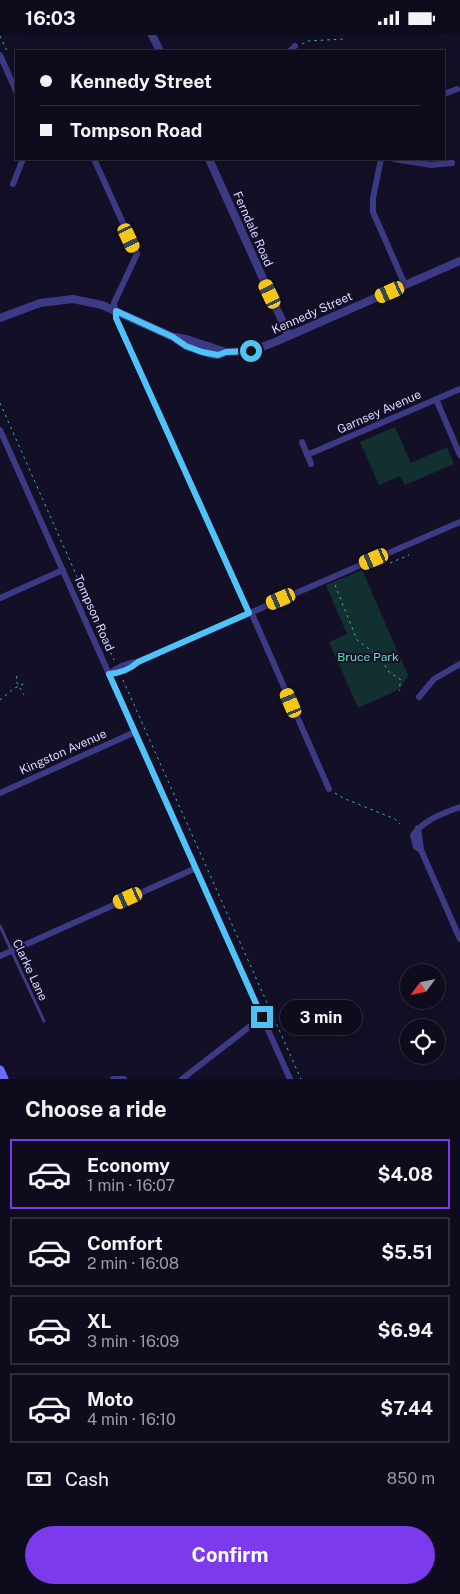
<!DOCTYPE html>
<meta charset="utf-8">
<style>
:root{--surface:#0e0b1c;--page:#171425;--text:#f1f3f6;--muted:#9b9ba3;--line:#2e2b3b;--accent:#7c3aed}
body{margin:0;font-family:"Public Sans",sans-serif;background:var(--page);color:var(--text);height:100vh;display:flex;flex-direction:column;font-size:19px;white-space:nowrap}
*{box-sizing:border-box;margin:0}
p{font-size:16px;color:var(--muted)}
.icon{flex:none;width:28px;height:28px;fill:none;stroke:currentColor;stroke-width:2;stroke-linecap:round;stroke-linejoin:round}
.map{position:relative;height:1044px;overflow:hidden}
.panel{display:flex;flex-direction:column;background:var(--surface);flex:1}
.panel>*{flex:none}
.top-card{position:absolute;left:15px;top:15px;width:430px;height:110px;border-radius:0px;box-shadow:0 5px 20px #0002,0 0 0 1px var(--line);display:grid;align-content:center;height:110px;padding:0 25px;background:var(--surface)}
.needle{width:32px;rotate:237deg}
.fabs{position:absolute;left:400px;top:929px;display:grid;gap:10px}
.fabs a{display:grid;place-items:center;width:45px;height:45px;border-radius:50%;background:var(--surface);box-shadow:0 5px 20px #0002,0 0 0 1px var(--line);font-size:25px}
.end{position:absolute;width:22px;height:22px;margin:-11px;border:6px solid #4fc3f7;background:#111;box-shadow:0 0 0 2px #111}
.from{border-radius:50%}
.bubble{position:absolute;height:35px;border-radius:18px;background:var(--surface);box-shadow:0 5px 20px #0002,0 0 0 1px var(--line);font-size:16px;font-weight:700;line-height:35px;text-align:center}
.car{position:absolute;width:15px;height:30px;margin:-15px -8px;border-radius:6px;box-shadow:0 0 4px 1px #0007;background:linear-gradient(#f5c518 24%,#345 0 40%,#f5c518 0 76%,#345 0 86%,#f5c518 0)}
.top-card b{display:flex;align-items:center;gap:18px;height:48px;font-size:19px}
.top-card b+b{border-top:1px solid var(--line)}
.top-card i{width:12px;height:12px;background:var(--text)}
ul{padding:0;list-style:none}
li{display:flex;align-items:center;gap:15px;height:70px;margin:0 10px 8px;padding:0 15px;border:2px solid var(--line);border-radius:0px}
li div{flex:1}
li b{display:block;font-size:19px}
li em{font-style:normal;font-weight:700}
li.active{border-color:var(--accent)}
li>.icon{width:45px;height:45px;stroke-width:1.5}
h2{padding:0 25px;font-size:22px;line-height:60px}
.pay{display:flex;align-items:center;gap:12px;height:55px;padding:0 25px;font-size:19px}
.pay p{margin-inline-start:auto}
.cta{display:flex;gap:10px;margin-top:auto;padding:10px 25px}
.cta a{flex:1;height:58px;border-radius:30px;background:var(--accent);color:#fff;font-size:20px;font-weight:700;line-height:58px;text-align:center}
.status{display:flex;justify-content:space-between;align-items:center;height:35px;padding:0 25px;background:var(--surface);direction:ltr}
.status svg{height:14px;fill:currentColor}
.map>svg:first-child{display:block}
.green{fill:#12302f}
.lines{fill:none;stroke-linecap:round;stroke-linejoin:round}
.path{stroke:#2fb8b0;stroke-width:1;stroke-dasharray:2.5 4;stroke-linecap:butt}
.service{stroke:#3d3a85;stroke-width:3}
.minor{stroke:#3d3a85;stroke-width:6}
.tertiary{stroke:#3d3a85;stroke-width:8}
.secondary{stroke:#6f6bff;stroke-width:9}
.route{stroke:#4fc3f7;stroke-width:6}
.labels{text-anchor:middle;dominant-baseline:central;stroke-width:4;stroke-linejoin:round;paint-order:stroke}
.street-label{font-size:12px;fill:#d9d4ff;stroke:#130f26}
.park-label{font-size:12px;fill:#5fe0c0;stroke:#130f26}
</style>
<div class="status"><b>16:03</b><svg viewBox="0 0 49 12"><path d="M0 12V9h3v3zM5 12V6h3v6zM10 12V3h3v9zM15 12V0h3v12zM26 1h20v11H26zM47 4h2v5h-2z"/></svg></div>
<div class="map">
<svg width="460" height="1044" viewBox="0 0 460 1044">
<rect width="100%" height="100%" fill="#130f26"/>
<g class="green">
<polygon points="395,392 411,428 447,412 454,429 405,450 400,441 379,450 360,407"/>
<polygon points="362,535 408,640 400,654 358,673 329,607 347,599 326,550"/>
</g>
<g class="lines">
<g class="path">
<polyline points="0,1 7,16"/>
<polyline points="302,9 308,6 343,4"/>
<polyline points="0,368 114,625"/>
<polyline points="390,528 409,520"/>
<polyline points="335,550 357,605 381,623 388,636 401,645 399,654 400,656"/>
<polyline points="17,641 16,646 24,660"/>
<polyline points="123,645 301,1044"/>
<polyline points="0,665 13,654 27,647"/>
<polyline points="335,758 343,763 395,784 400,789"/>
</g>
<polyline class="service" points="0,891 44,986"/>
<g class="minor">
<polyline points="290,16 295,11"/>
<polyline points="0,20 16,56"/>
<polyline points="444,59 457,54"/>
<polyline points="94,124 137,219 114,268 116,283 249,578"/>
<polyline points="381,124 373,163 373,177 405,250"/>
<polyline points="394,124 431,130 452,128"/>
<polyline points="13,149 23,124"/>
<polyline points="436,364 460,420"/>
<polyline points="0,395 290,1044"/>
<polyline points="302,407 311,429"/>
<polyline points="307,420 460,354"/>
<polyline points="0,563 63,535"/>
<polyline points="251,577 329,754"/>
<path d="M 109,639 C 118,632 126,628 137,627 L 460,487"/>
<path d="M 110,639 C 121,638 128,635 137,628"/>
<polyline points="419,662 434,644 460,629"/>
<polyline points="0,758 135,697"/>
<polyline points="418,793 421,815 460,904"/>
<path d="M 421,815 L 416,812 L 413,800 C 425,784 442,779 460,772"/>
<polyline points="0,921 196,833"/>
<polyline points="113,1044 124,1044"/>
<polyline points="182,1044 262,982"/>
</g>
<g class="tertiary">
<polyline points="152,0 160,16"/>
<polyline points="209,124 289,301"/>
<polyline points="0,283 40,268 73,264 102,270 173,302 186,311 210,319 218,320 226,317 251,316 275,307 460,226"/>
<polyline points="175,302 186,304 226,317"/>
</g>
<polyline class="secondary" points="0,1035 4,1044"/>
</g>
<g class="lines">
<path class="route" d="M 251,316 L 226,317 L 218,320 L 202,317 L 186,311 L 173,302 L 116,276 L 116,283 L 249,578 L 138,627 C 129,635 121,638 109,639 L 262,982"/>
</g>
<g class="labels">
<g class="street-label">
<text transform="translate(253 194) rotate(66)">Ferndale Road</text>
<text transform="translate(312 278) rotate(-24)">Kennedy Street</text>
<text transform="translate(379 377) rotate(-24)">Garnsey Avenue</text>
<text transform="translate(94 578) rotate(66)">Tompson Road</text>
<text transform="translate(63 717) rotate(-24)">Kingston Avenue</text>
<text transform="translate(30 935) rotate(65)">Clarke Lane</text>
</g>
<g class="park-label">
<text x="368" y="622">Bruce Park</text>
</g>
</g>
</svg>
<div class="fabs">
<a><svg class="needle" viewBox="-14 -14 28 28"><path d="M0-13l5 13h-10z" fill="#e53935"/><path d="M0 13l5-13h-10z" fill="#9b9ba3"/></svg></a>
<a><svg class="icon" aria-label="locate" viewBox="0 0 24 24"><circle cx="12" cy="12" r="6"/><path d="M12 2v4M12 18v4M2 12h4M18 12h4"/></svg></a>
</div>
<i class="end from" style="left:251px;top:316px"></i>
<i class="end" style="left:262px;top:982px"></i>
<div class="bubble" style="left:280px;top:965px;width:82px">3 min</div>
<i class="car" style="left:129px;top:203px;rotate:155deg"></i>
<i class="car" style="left:390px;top:257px;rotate:246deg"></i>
<i class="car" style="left:270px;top:259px;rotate:335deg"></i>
<i class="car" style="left:374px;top:524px;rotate:247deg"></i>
<i class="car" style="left:281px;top:564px;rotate:247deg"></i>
<i class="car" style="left:291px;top:668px;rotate:337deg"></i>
<i class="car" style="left:128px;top:863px;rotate:246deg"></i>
<div class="top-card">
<b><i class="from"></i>Kennedy Street</b>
<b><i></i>Tompson Road</b>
</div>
</div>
<section class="panel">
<h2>Choose a ride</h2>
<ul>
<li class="active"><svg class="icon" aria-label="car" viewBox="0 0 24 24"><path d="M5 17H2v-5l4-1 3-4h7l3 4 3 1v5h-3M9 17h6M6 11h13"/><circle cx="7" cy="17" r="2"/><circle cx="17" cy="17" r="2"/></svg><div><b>Economy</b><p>1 min · 16:07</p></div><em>$4.08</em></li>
<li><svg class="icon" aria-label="car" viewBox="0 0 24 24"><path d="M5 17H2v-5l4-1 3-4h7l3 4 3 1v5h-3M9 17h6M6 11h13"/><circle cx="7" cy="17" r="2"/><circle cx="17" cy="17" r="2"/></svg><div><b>Comfort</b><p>2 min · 16:08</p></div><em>$5.51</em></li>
<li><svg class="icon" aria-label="car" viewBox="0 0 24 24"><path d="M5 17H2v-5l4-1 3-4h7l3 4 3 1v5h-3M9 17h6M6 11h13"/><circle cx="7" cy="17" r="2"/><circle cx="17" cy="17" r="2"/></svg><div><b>XL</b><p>3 min · 16:09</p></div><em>$6.94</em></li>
<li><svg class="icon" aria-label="car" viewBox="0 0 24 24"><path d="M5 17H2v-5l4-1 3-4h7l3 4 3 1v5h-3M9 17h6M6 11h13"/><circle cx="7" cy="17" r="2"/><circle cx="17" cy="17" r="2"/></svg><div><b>Moto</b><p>4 min · 16:10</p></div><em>$7.44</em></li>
</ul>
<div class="pay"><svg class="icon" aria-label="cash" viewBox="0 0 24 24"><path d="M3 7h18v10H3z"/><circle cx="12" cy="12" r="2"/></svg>Cash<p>850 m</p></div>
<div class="cta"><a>Confirm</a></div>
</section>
